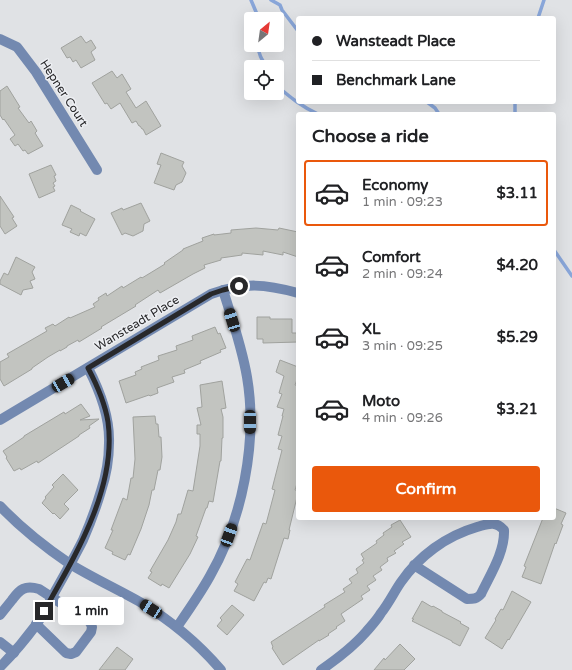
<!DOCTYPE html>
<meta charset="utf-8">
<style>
:root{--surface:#fff;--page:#f2f2f2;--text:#202124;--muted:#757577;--line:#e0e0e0;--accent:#ea580c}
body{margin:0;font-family:"Varela Round",sans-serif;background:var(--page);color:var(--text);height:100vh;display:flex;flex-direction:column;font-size:15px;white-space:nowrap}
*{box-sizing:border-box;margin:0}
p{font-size:13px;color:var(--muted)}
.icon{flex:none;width:22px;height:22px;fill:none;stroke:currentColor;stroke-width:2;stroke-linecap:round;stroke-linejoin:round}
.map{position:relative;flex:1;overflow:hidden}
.details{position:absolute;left:296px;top:112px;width:260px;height:408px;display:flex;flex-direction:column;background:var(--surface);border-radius:4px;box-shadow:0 4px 16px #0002}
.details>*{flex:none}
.hud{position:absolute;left:296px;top:16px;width:260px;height:88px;border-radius:4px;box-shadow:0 4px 16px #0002;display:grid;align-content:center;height:88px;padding:0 16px;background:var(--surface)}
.needle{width:26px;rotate:29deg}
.controls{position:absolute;left:244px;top:12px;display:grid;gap:8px}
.controls a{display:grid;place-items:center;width:40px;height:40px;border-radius:4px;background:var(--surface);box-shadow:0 4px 16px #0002;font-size:20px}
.end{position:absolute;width:18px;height:18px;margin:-9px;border:5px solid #28282a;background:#fff;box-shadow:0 0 0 2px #fff}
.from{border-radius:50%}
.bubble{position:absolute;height:28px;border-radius:4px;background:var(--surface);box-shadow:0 4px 16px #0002;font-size:13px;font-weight:700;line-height:28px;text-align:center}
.car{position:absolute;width:12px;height:24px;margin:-12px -6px;border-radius:5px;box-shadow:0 0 3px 1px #0007;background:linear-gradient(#222 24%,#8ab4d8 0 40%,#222 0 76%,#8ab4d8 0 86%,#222 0)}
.hud b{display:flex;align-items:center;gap:14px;height:38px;font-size:15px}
.hud b+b{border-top:1px solid var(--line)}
.hud i{width:10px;height:10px;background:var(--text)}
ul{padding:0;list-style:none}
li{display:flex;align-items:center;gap:12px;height:66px;margin:0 8px 6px;padding:0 8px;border:2px solid transparent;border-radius:4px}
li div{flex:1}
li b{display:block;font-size:15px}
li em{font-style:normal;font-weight:700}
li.on{border-color:var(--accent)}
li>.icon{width:36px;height:36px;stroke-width:1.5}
h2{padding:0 16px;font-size:18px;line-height:48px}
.cta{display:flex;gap:8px;margin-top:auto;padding:8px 16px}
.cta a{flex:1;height:46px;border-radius:4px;background:var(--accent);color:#fff;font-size:16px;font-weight:700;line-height:46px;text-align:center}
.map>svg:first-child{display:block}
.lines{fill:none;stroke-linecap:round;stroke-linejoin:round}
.stream{stroke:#89a6d9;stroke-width:3.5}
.building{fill:#c2c4c0;stroke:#a0a29e}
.minor{stroke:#7389b0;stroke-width:10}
.route{stroke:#28282a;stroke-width:5}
.labels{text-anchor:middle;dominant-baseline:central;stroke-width:3;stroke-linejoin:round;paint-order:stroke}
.street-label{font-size:12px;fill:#28282a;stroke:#edeff3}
</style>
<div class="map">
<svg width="572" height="670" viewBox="0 0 572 670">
<rect width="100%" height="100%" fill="#e0e2e5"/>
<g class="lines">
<g class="stream">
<polyline points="251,0 259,19"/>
<polyline points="271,0 280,5 282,10 298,31"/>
<polyline points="538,18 544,0"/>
<path d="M 258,45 C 258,54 262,60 267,67"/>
<path d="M 277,86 C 290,97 302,107 318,114"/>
<polyline points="427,102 435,108 439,114"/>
<polyline points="515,102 515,114"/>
<polyline points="554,250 572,276"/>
</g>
</g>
<g class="building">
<polygon points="81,36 86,43 91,40 96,48 91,52 95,60 81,68 76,60 73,62 70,57 67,58 61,48"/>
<polygon points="112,71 117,78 122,74 131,89 126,92 136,108 146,101 161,126 146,135 143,129 142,129 140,126 139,126 136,121 132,123 120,103 111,109 107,103 105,104 92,83"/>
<polygon points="7,86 20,107 18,108 29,123 31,121 37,131 35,133 43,146 28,154 25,150 23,151 18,144 15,146 10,139 15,135 4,119 3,120 0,115 0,91"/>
<polygon points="161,153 184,162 182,166 186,173 182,182 176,185 174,190 154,183 161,165 157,164"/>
<polygon points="51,165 56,175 54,176 56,181 53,183 55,186 53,187 55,191 39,198 29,174"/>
<polygon points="0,196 14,217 12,218 17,226 5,234 0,226"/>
<polygon points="141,203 150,221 144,224 143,231 133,236 125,233 122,235 111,213 122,208 123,210"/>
<polygon points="71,205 81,210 80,211 95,219 86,236 80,233 79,236 70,232 72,229 62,225"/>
<polygon points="256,228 278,230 279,228 298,232 298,257 283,252 283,255 263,251 263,255 242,253 242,255 221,258 221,260 204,265 205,268 193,274 160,293 158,290 135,305 136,306 101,327 102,328 79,342 78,340 67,346 67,347 60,351 60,350 48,357 32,368 32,369 4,386 0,379 0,362 9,357 7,354 47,331 45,328 53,324 55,326 69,317 70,318 95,307 93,304 99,300 98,298 106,293 107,296 122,286 123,288 141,277 142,278 165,264 164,263 183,250 183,249 203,241 202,238 214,234 214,235 231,233 231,230"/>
<polygon points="16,257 35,267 32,272 35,279 30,281 33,288 23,290 21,295 0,284 0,281 4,273 8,275"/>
<polygon points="257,317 270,317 270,319 292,319 292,333 298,333 298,342 263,343 263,339 257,339"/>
<polygon points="215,327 218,334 220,333 226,348 220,350 221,352 200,361 201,363 184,370 185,373 172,377 174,382 157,388 158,393 150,396 149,395 126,403 119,381 136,375 135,372 142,369 141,367 159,360 158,356 177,350 176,346 193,340 192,336"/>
<polygon points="280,360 298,367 298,377 295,385 298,386 298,480 295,490 298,491 298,493 289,530 290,530 288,539 284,538 271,579 268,578 266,583 264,582 254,601 234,591 238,584 235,582 247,559 250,560 263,523 266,524 275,490 272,489 282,450 278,449 282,436 278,435 283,416 282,416 284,409 277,407 282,394 279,393 284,376 276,372"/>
<polygon points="222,381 226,408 221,409 223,417 223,438 222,438 221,461 220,461 213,502 209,501 207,508 206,508 196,536 198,537 190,554 169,588 162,584 161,586 148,578 152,572 150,571 168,540 176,522 178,514 181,514 188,490 193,491 200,446 200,434 197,434 197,425 201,425 197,408 202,407 200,385"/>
<polygon points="81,404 90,416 80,420 99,419 89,426 90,428 79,435 79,436 38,463 37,461 21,470 20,468 14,471 6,458 7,457 3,451 24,437 24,436 64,412 65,414"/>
<polygon points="155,416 156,424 158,424 159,437 161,437 162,457 160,470 158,470 154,490 152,490 149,505 141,529 130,555 128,554 125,560 112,554 113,552 105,548 113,530 111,530 123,498 127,500 131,478 133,478 135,459 133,417"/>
<polygon points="63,474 78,490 64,504 69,509 60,519 54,513 53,514 42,503 46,498 45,497 54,487 52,485"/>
<polygon points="554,508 566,513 561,524 563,525 556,544 555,543 541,584 522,577 526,567 524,566 543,518 554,518"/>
<polygon points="400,520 411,537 402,542 404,544 394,551 396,553 387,558 388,561 380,567 382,570 373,576 376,580 367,586 370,590 361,596 363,599 341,614 345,621 336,627 337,628 328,634 329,635 319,641 319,640 283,665 272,648 273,647 271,642 325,607 324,605 345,592 343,589 352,583 349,579 358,573 356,569 364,563 362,560 364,559 361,554 377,543 376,541 384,535 383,533 392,527 391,525"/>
<polygon points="512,591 531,602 509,640 508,639 502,649 485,638 496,620 495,619 501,609 503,610"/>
<polygon points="422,601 432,607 433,606 442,611 442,612 461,622 460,623 469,628 460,646 452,642 452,641 412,621 414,619 412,619"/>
<polygon points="232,605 244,615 227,635 217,626 222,620 220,618"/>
<polygon points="400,644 415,659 404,670 374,670 384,658 385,660"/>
<polygon points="117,647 133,659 125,670 99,670"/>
</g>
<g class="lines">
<g class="minor">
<polyline points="0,39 17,47 36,72 97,170"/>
<path d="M 0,420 L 211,294 C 245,282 265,284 298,293"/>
<path d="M 0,506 C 21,528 45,547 70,564 C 93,578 117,589 140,602 C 170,620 198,643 221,670"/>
<path d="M 0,615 C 4,610 8,605 12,600 C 20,589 25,585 39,589 L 90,622 L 92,627 L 91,632 L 76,652 L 71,654 L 66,653 L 36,624"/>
<path d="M 177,627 C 188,611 200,594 210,576 C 242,520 258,442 247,377 C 242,347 232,319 223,290"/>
<polyline points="0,642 14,653"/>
<path d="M 0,667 C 13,654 25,640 36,625 C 44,614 50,600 57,588 C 66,572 75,556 83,540 C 90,524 96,508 101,491 C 106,476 109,460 109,443 C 110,416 100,391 88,368"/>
<path d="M 321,670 C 337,659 353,647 366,632 C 371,626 377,620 381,613 C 389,603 394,592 401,582 C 419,556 446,536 477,527 C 488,524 495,520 504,530 C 505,552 490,575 481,594 C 477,599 473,599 467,599 L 414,565"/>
</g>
</g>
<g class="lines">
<path class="route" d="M 44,611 C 75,556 117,488 108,422 C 105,403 97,385 88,368 L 211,294 L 223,290 L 239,286"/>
</g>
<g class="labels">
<g class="street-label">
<text transform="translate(64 93) rotate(57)">Hepner Court</text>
<text transform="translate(137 323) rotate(-31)">Wansteadt Place</text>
</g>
</g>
</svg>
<div class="controls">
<a><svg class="needle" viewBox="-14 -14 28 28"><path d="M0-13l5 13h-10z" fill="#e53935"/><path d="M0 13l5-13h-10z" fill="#757577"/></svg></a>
<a><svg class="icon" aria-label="locate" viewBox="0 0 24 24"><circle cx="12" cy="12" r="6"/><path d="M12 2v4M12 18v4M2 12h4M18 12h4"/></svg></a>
</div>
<i class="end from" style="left:239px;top:286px"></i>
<i class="end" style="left:44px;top:611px"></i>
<div class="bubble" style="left:58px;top:597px;width:66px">1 min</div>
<i class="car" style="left:232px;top:320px;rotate:343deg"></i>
<i class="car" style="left:63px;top:383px;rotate:60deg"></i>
<i class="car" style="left:250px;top:422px;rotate:180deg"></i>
<i class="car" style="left:229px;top:535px;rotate:20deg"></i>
<i class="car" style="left:151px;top:609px;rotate:303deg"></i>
<div class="hud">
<b><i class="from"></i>Wansteadt Place</b>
<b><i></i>Benchmark Lane</b>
</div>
<section class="details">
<h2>Choose a ride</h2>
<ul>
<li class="on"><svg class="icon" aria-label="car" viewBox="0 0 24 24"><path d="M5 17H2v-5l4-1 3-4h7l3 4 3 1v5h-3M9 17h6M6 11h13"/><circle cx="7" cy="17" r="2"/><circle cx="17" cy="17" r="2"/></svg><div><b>Economy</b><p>1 min · 09:23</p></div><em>$3.11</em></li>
<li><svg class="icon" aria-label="car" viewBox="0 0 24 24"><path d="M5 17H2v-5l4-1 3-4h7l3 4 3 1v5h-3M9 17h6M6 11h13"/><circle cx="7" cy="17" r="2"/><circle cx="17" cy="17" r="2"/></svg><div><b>Comfort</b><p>2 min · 09:24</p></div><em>$4.20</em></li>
<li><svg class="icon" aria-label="car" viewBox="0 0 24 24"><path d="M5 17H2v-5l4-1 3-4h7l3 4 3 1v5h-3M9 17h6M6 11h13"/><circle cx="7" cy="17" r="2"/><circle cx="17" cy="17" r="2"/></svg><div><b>XL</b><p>3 min · 09:25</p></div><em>$5.29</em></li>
<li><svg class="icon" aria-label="car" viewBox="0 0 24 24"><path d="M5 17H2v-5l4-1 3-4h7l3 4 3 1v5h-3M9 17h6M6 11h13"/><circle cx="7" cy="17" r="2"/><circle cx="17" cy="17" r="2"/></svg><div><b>Moto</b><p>4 min · 09:26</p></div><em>$3.21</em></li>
</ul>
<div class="cta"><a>Confirm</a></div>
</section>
</div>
